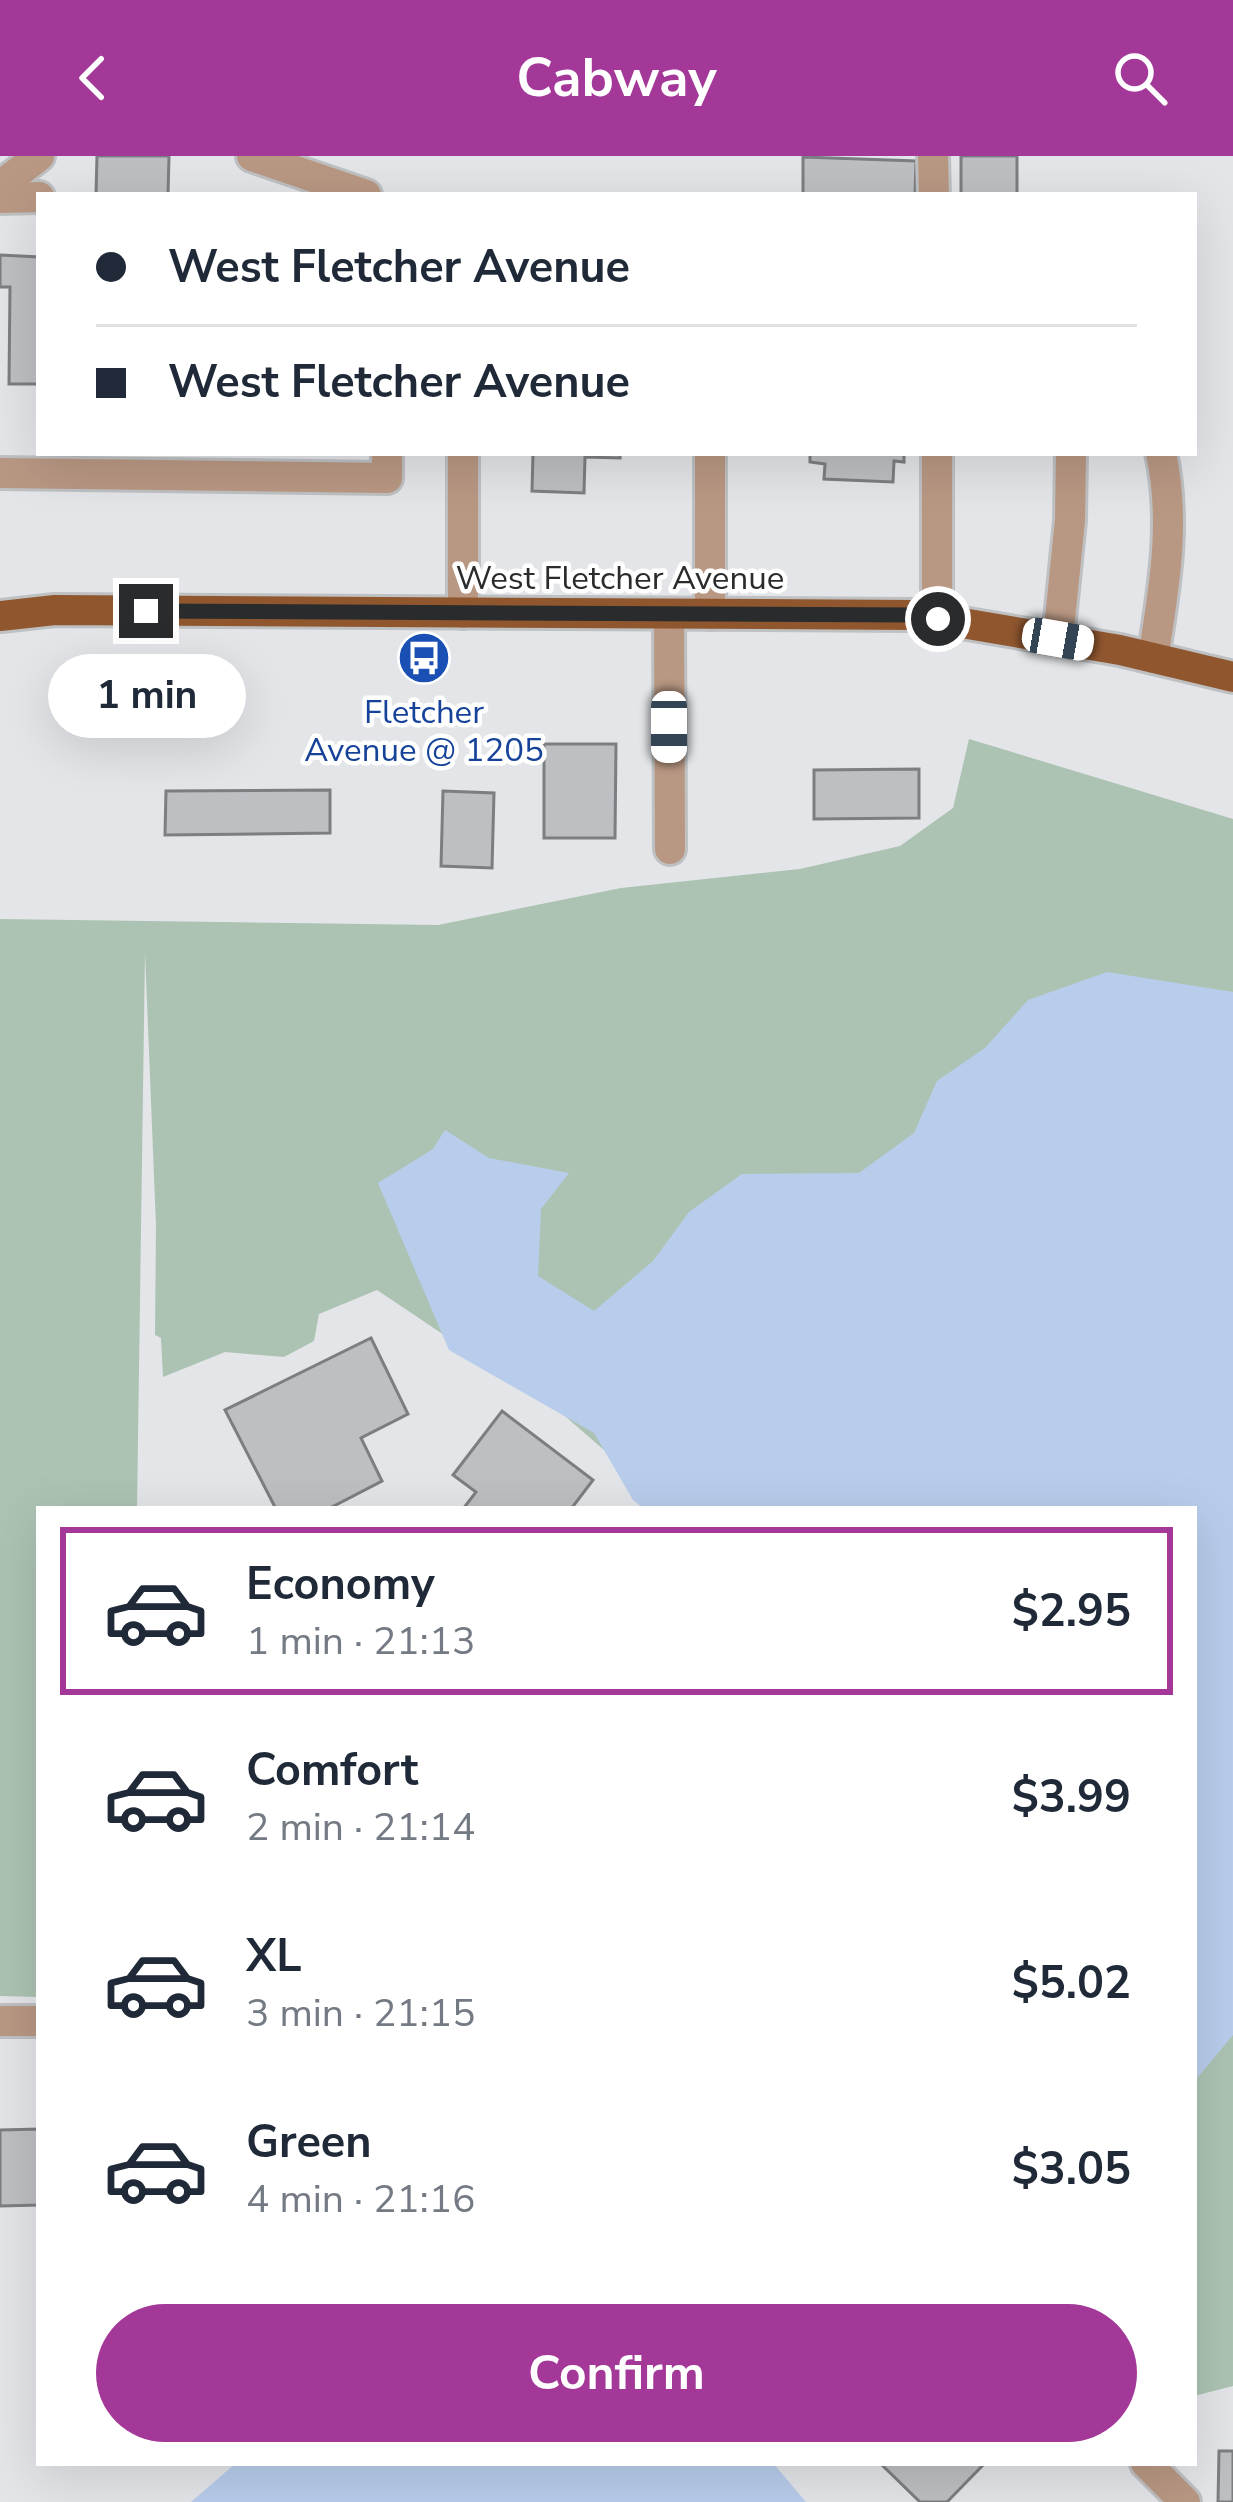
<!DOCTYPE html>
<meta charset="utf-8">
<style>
:root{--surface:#fff;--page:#f2f2f3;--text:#1f2937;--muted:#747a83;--line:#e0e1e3;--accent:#a33898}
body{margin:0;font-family:"Nunito Sans",sans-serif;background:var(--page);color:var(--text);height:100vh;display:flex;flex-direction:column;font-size:45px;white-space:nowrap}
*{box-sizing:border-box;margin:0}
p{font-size:39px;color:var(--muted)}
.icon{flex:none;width:66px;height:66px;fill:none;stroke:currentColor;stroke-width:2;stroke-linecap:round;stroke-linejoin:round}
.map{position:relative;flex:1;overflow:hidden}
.side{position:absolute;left:36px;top:1350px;width:1161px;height:960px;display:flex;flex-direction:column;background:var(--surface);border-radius:0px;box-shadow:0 12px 48px #0002}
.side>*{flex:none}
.hud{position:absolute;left:36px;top:36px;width:1161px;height:264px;border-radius:0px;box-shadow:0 12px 48px #0002;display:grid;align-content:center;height:264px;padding:0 60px;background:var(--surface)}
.end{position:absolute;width:54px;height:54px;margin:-27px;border:15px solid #2a2b2c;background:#fff;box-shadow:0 0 0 6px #fff}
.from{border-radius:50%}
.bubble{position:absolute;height:84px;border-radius:42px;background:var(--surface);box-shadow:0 12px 48px #0002;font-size:39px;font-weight:700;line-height:84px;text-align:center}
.car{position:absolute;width:36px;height:72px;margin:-36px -18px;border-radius:15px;box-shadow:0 0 9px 3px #0007;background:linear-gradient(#fff 24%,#345 0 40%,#fff 0 76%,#345 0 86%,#fff 0)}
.hud b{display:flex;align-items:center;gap:42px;height:114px;font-size:45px}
.hud b+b{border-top:3px solid var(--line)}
.hud i{width:30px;height:30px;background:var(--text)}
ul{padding:21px 0 0;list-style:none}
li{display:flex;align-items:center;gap:36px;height:168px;margin:0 24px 18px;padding:0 36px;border:6px solid transparent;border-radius:0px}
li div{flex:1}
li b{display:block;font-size:45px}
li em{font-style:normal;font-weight:700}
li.current{border-color:var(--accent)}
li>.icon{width:108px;height:108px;stroke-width:1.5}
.button{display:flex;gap:24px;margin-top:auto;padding:24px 60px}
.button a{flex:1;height:138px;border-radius:72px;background:var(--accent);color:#fff;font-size:48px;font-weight:700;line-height:138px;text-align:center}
header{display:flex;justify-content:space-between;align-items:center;height:156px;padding:0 60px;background:var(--accent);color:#fff;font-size:54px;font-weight:700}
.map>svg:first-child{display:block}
.green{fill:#acc3b3}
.water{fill:#b8cdec}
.building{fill:#bdbfc3;stroke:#7c7e81;stroke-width:3}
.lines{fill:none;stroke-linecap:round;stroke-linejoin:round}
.minor-casing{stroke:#bec0c2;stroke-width:36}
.major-casing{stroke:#bec0c2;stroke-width:36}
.minor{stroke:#b99883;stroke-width:30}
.major{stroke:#90572f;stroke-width:30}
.route{stroke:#2a2b2c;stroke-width:15}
.labels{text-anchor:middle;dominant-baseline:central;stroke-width:9;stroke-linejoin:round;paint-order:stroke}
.street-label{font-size:33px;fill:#2a2b2c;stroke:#fff}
.transit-label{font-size:33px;fill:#164399;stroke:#fff}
</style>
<header><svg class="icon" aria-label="back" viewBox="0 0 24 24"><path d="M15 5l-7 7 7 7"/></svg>Cabway<svg class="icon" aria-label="search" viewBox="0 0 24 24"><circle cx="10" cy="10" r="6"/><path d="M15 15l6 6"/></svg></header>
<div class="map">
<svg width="1233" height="2346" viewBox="0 0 1233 2346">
<rect width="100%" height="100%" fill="#e3e5e8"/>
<polygon class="green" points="969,583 1233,663 1233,2230 1194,2240 1194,1353 672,1353 566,1261 377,1134 319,1158 314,1185 284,1201 225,1196 163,1221 161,1182 155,1179 156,1070 145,796 137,1353 39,1353 39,1841 0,1840 0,763 438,769 621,732 800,713 900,690 953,652"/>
<g class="water">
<polygon points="1107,816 1233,836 1233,1879 1194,1926 1194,1353 644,1353 633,1344 594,1277 449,1194 378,1027 433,993 445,974 489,1002 569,1017 541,1053 538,1120 594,1155 653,1105 689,1056 742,1018 859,1017 914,977 937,925 985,892 1028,844"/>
<polygon points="236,2307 773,2307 806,2346 191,2346"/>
</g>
<g class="building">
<polygon points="97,0 169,0 168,39 96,39"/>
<rect x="961" y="0" width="56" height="39"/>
<polygon points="803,1 916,5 915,39 803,39"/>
<polygon points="0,99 39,101 39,228 9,228 10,131 0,131"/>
<polygon points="533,297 620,297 620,302 585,301 584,337 532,335"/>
<polygon points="810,297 904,297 904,306 894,305 893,326 824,323 825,308 810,306"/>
<polygon points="544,588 616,588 615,682 544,682"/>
<polygon points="919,613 919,662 814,663 814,614"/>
<polygon points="330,634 330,677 165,679 166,635"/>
<polygon points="443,635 494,637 492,712 441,710"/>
<polygon points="371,1182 408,1258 361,1282 382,1325 328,1353 276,1353 225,1254"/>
<polygon points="502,1255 593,1324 571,1353 463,1353 476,1336 453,1319"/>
<polygon points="39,1973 39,2049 0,2050 0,1974"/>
<polygon points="1219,2295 1233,2295 1233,2346 1218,2346"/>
<polygon points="886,2307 985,2307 947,2346 920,2346 883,2310"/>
</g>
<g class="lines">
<g class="minor-casing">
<g id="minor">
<polyline points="252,0 366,39"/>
<polyline points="933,0 934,39"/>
<polyline points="0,30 39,0"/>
<polyline points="0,42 39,41"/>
<polyline points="937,297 937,463"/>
<polyline points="0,317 387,322 387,297"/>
<polyline points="463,457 463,297"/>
<polyline points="669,458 670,693"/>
<polyline points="710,458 710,297"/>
<polyline points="1058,483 1070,364 1071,297"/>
<path d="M 1153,502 C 1164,433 1176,366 1161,297"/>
<polyline points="0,1865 39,1865"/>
<polyline points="1146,2307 1185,2346"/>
</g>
</g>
<g class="major-casing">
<polyline id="major" points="0,460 55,454 915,459 1120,494 1233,521"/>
</g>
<use href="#minor" class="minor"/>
<use href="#major" class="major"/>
</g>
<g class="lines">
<polyline class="route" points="146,455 915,459 938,463"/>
</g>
<defs>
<g id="bus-disc" transform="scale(2.7)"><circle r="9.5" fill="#1a4fb4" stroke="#fff"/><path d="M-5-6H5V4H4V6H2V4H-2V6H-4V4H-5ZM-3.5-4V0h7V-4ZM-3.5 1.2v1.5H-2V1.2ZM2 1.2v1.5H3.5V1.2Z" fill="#fff"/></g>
</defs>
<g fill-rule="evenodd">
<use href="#bus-disc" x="424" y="502"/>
</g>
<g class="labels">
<g class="street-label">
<text x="620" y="422">West Fletcher Avenue</text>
</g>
<g class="transit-label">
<text x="424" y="556">Fletcher<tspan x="424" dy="38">Avenue @ 1205</tspan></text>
</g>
</g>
</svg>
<i class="end from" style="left:938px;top:463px"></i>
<i class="end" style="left:146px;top:455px"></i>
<div class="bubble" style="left:48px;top:498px;width:198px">1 min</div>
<i class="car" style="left:1058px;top:483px;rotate:100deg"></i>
<i class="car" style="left:669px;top:571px;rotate:180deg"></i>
<div class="hud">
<b><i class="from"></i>West Fletcher Avenue</b>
<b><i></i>West Fletcher Avenue</b>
</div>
<section class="side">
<ul>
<li class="current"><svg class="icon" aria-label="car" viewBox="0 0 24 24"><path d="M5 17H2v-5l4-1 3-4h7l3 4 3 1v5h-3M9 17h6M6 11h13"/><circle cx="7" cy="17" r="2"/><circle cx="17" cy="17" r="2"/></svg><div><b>Economy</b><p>1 min · 21:13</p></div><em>$2.95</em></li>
<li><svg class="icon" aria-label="car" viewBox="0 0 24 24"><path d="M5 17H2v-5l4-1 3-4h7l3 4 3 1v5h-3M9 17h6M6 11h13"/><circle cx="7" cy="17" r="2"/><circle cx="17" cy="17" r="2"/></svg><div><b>Comfort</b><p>2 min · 21:14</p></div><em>$3.99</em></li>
<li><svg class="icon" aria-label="car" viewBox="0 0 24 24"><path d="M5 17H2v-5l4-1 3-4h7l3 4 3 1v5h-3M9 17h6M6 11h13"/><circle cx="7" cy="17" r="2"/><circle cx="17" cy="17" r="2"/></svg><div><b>XL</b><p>3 min · 21:15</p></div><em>$5.02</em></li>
<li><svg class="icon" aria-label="car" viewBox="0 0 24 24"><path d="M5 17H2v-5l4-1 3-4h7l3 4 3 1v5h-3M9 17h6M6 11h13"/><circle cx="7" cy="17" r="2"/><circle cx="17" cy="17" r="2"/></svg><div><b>Green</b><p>4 min · 21:16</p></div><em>$3.05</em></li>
</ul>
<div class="button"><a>Confirm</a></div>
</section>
</div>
